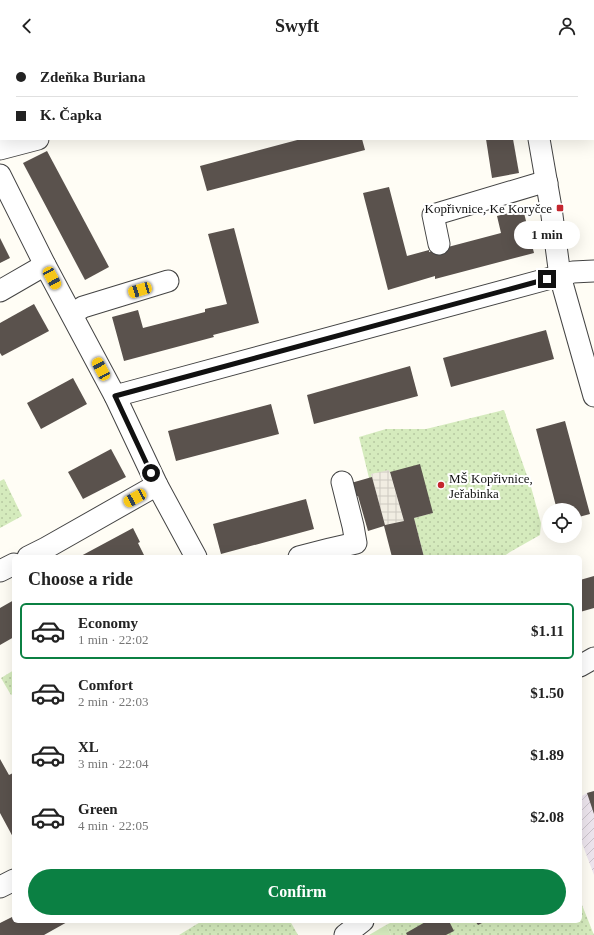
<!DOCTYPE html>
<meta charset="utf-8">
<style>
:root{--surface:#fff;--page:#f6f6f6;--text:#222;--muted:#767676;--line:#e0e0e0;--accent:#0b8043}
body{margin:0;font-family:"Times New Roman",serif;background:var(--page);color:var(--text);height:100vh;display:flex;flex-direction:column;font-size:15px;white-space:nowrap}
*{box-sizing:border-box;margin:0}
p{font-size:13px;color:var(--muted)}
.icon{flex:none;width:22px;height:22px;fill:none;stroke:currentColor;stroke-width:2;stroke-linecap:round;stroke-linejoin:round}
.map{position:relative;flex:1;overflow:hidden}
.panel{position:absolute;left:12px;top:503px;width:570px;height:368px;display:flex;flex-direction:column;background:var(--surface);border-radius:6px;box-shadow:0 4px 16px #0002}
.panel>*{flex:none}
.banner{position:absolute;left:0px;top:0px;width:594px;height:88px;box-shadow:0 4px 16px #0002;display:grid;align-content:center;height:88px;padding:0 16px;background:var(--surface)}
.buttons{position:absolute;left:542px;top:451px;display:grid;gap:8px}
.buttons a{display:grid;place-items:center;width:40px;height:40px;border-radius:50%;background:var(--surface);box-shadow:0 4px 16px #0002;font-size:20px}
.end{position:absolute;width:18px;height:18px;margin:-9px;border:5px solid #111;background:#fff;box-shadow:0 0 0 2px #fff}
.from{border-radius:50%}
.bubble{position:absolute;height:28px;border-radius:14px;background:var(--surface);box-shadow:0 4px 16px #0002;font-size:13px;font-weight:800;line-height:28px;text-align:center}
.car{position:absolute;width:12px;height:24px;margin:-12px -6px;border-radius:5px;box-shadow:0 0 3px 1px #0007;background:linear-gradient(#f5c518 24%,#345 0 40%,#f5c518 0 76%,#345 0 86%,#f5c518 0)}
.banner b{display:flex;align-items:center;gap:14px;height:38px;font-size:15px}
.banner b+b{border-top:1px solid var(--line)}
.banner i{width:10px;height:10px;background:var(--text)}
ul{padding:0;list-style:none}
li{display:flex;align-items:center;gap:12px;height:56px;margin:0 8px 6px;padding:0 8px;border:2px solid transparent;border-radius:6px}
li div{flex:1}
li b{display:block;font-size:15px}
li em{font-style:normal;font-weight:800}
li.on{border-color:var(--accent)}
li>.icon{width:36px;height:36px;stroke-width:1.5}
h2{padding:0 16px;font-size:18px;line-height:48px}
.cta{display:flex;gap:8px;margin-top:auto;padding:8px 16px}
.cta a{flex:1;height:46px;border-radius:24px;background:var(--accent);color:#fff;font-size:16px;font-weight:800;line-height:46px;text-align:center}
header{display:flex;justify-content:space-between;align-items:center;height:52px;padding:0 16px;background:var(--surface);font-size:18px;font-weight:800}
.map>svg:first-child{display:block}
.industrial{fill:url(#industrial-furrows)}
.grass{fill:url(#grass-tufts)}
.park{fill:url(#park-dots)}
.plaza{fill:url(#plaza-grid)}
.building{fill:#5a524d}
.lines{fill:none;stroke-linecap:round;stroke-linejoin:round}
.minor-casing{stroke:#444;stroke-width:23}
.minor{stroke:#fff;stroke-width:21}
.route{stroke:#111;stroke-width:5}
.poi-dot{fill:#c4262e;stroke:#fff;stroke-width:1.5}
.labels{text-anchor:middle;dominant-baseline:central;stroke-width:4;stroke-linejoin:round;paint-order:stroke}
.poi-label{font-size:13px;fill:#111;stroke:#fff;text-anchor:end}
</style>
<header><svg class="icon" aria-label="back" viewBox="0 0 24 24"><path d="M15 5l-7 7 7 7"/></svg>Swyft<svg class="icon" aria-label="person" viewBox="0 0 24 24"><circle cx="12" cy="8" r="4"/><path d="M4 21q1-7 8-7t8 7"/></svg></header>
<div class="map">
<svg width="594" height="883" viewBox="0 0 594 883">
<defs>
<pattern id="industrial-furrows" width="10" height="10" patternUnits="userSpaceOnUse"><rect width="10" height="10" fill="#eee6ef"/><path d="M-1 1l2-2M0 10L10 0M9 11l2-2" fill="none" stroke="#cbc4cc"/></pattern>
<pattern id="grass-tufts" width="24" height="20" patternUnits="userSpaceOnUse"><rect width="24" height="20" fill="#d5ebbd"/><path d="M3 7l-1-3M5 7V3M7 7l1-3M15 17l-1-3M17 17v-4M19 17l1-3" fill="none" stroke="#b6c8a1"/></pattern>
<pattern id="park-dots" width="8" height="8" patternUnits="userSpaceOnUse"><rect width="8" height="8" fill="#d5ebbd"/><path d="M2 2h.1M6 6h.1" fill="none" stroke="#b6c8a1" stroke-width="1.8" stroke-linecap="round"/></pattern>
<pattern id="plaza-grid" width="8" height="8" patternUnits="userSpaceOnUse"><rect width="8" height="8" fill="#f1ede2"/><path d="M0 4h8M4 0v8" fill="none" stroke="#cecac1"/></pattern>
</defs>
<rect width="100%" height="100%" fill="#fffdf5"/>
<polygon class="industrial" points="594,739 594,823 580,786 580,745 587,741"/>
<polygon class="grass" points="386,873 391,883 369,883"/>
<g class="park">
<polygon points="504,358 531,435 541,471 540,483 510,500 503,505 424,505 414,466 433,461 390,420 371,422 372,425 369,426 359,385 386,377 426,377"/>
<polygon points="4,427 22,464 0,476 0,429"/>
<polygon points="14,618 14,641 11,643 1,626"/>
<polygon points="580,848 594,883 391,883 386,873 394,869 580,869"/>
<polygon points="202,869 290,869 298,883 179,883"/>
</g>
<polygon class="plaza" points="389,418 404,469 385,473 371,422"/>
<g class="building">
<polygon points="301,87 362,87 365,98 207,139 200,114"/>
<polygon points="486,87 513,87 519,121 492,126"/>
<polygon points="47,99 109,215 85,228 23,111"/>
<polygon points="389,135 407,204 429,198 429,200 501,181 497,164 523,157 534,201 435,227 435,224 388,238 363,141"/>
<polygon points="234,176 259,271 213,283 214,285 124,309 112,265 138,258 143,276 205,260 205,257 227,252 208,182"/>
<polygon points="0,186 10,206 0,211"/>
<polygon points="34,252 49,279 2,304 0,301 0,271"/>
<polygon points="546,278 554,307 451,335 443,306"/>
<polygon points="410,314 418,344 314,372 307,343"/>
<polygon points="73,326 87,352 41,377 27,351"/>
<polygon points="271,352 279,382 176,409 168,379"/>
<polygon points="565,369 590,462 575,466 575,458 557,458 536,377"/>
<polygon points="111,397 126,425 83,447 68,420"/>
<polygon points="420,412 433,461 414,466 424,505 392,505 384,474 368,479 358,444 355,445 351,431 372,425 385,473 404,469 390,420"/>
<polygon points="306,447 314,477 221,502 213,472"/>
<polygon points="133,476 140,490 138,491 145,505 79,505"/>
<polygon points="594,524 594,556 580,560 580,528"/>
<polygon points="14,548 14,585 0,593 0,556"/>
<polygon points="0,707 9,723 13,721 14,722 14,787 0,761"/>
<polygon points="594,739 594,762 587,741"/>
<polygon points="14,864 14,869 69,869 44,883 0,883 0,871"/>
<polygon points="427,869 430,869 431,871 435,869 449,869 454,879 446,883 407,883 406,881"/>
<polygon points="475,869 486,869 478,873"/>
</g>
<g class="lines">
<g class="minor-casing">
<g id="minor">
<polyline points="525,0 526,1"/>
<polyline points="360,1 364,0"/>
<polyline points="593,10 594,10"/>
<polyline points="539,87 551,156 560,224 594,344"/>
<polyline points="0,97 38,87"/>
<polyline points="0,123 45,213 115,344 157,433 196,505"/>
<polyline points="439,192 433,163 537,132 547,131"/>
<polyline points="0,239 45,213"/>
<polyline points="72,262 83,255 168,229"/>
<polyline points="115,344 573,220 594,219"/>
<polyline points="28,505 46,496 157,433"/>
<polyline points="299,505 330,497 356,491 353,474 342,430"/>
<polyline points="0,519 14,512"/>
<polyline points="580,614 594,606"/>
<polyline points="0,835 14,828"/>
<polyline points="345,883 363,869"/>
</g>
</g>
<use href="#minor" class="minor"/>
</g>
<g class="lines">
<polyline class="route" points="151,421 115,344 547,227"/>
</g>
<g class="poi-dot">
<rect x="556" y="152" width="8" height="8" rx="2"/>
<circle cx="441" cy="433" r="4"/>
</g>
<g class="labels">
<g class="poi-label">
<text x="552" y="156">Kopřivnice, Ke Koryčce</text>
<text x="449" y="426" text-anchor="start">MŠ Kopřivnice,<tspan x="449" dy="15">Jeřabinka</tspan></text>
</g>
</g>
</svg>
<div class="buttons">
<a><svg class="icon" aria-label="locate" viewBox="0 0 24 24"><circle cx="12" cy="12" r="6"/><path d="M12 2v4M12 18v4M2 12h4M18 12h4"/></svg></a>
</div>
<i class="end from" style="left:151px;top:421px"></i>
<i class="end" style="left:547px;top:227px"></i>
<div class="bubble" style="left:514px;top:169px;width:66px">1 min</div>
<i class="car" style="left:52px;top:226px;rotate:151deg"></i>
<i class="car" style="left:140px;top:238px;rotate:253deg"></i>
<i class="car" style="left:101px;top:317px;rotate:332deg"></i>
<i class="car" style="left:135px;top:446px;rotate:241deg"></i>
<div class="banner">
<b><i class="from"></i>Zdeňka Buriana</b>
<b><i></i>K. Čapka</b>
</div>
<section class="panel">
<h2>Choose a ride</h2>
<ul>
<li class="on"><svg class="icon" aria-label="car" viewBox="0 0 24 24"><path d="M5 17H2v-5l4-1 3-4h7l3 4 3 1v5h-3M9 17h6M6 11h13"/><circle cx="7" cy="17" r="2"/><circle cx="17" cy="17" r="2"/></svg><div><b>Economy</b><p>1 min · 22:02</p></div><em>$1.11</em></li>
<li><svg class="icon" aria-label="car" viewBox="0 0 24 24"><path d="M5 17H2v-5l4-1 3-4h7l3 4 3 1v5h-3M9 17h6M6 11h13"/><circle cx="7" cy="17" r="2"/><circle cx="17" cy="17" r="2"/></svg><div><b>Comfort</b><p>2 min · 22:03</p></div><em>$1.50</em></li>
<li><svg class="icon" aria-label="car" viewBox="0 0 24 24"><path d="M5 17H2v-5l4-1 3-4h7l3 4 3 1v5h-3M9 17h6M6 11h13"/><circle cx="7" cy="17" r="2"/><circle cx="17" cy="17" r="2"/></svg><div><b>XL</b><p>3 min · 22:04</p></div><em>$1.89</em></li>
<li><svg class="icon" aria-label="car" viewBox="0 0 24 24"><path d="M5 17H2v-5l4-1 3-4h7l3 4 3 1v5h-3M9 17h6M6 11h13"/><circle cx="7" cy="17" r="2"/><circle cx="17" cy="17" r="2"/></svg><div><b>Green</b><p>4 min · 22:05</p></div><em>$2.08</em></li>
</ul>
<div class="cta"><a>Confirm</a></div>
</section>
</div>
